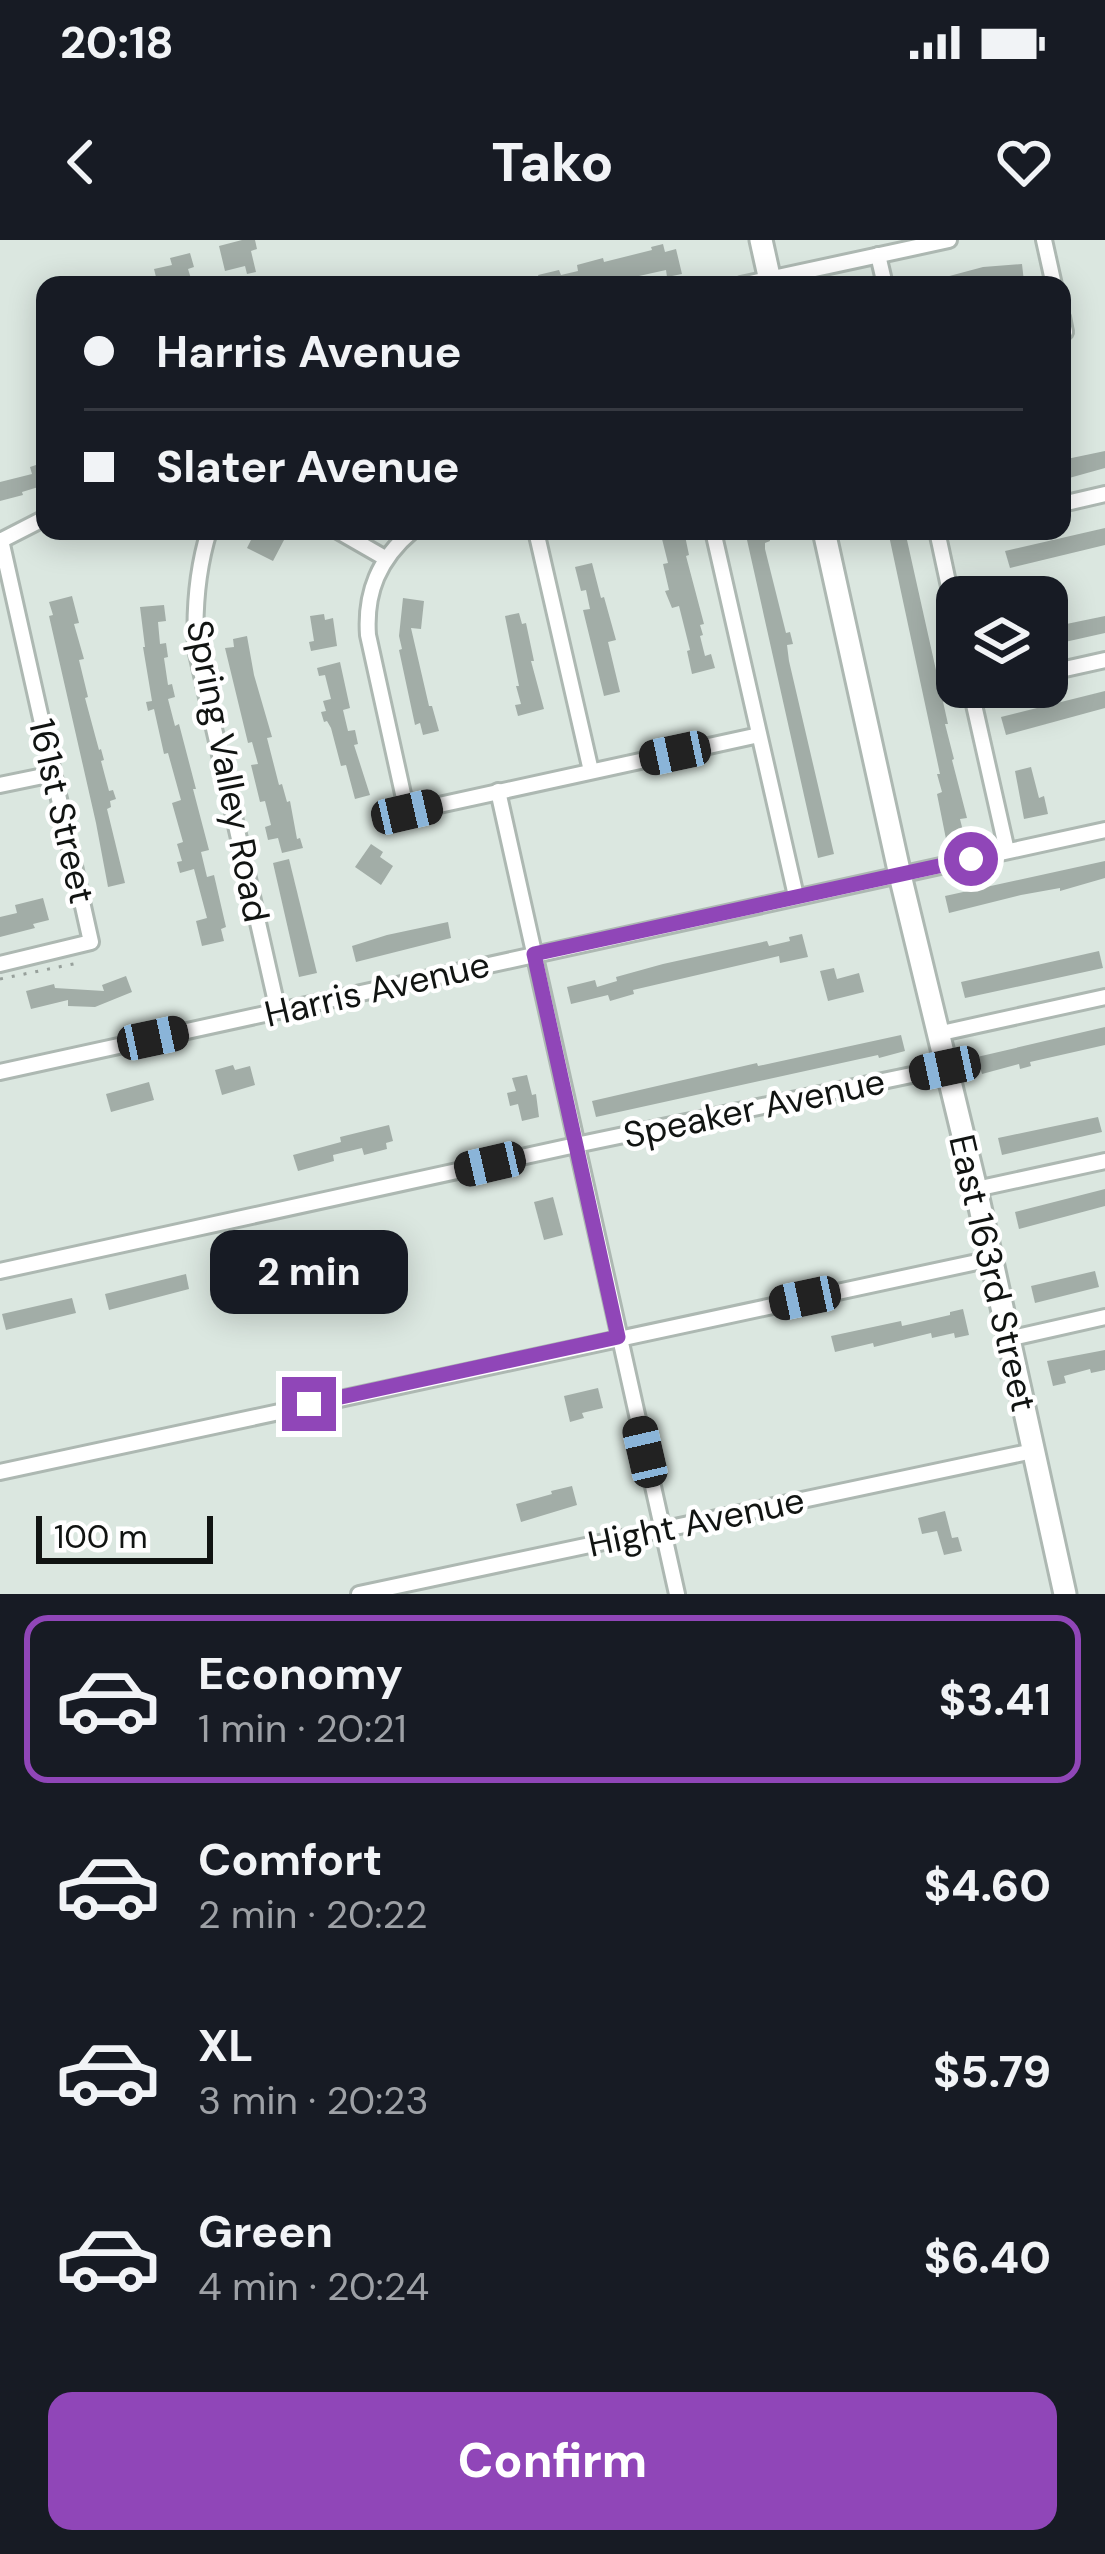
<!DOCTYPE html>
<meta charset="utf-8">
<style>
:root{--surface:#171b24;--page:#242831;--text:#f1f3f6;--muted:#9ea1a6;--line:#363941;--accent:#9046b8}
body{margin:0;font-family:"DM Sans",sans-serif;background:var(--page);color:var(--text);height:100vh;display:flex;flex-direction:column;font-size:45px;white-space:nowrap}
*{box-sizing:border-box;margin:0}
p{font-size:39px;color:var(--muted)}
.icon{flex:none;width:66px;height:66px;fill:none;stroke:currentColor;stroke-width:2;stroke-linecap:round;stroke-linejoin:round}
.map{position:relative;height:1354px;overflow:hidden}
.side{display:flex;flex-direction:column;background:var(--surface);flex:1}
.side>*{flex:none}
.banner{position:absolute;left:36px;top:36px;width:1035px;height:264px;border-radius:24px;box-shadow:0 6px 30px #0003;display:grid;align-content:center;height:264px;padding:0 48px;background:var(--surface)}
.fabs{position:absolute;left:936px;top:336px;display:grid;gap:24px}
.fabs a{display:grid;place-items:center;width:132px;height:132px;border-radius:24px;background:var(--surface);box-shadow:0 6px 30px #0003;font-size:60px}
.scale{position:absolute;left:36px;bottom:30px;width:177px;box-sizing:border-box;padding-left:12px;border:6px solid #111412;border-top:0;font-size:33px;line-height:42px;white-space:nowrap;color:#111412;-webkit-text-stroke:9px #fff;paint-order:stroke}
.end{position:absolute;width:54px;height:54px;margin:-27px;border:15px solid #9046b8;background:#fff;box-shadow:0 0 0 6px #fff}
.from{border-radius:50%}
.bubble{position:absolute;height:84px;border-radius:24px;background:var(--surface);box-shadow:0 6px 30px #0003;font-size:39px;font-weight:800;line-height:84px;text-align:center}
.car{position:absolute;width:36px;height:72px;margin:-36px -18px;border-radius:15px;box-shadow:0 0 9px 3px #0007;background:linear-gradient(#222 24%,#8ab4d8 0 40%,#222 0 76%,#8ab4d8 0 86%,#222 0)}
.banner b{display:flex;align-items:center;gap:42px;height:114px;font-size:45px}
.banner b+b{border-top:3px solid var(--line)}
.banner i{width:30px;height:30px;background:var(--text)}
ul{padding:21px 0 0;list-style:none}
li{display:flex;align-items:center;gap:36px;height:168px;margin:0 24px 18px;padding:0 24px;border:6px solid transparent;border-radius:24px}
li div{flex:1}
li b{display:block;font-size:45px}
li em{font-style:normal;font-weight:800}
li.on{border-color:var(--accent)}
li>.icon{width:108px;height:108px;stroke-width:1.5}
.action{display:flex;gap:24px;margin-top:auto;padding:24px 48px}
.action a{flex:1;height:138px;border-radius:24px;background:var(--accent);color:#fff;font-size:48px;font-weight:800;line-height:138px;text-align:center}
.status{display:flex;justify-content:space-between;align-items:center;height:84px;padding:0 60px;background:var(--surface);direction:ltr}
.status svg{height:33px;fill:currentColor}
header{display:flex;justify-content:space-between;align-items:center;height:156px;padding:0 48px;background:var(--surface);font-size:54px;font-weight:800}
.map>svg:first-child{display:block}
.building{fill:#a2ada7}
.lines{fill:none;stroke-linecap:round;stroke-linejoin:round}
.street-casing{stroke:#adb8b2;stroke-width:20}
.secondary-casing{stroke:#adb8b2;stroke-width:27}
.path{stroke:#97a09b;stroke-width:3;stroke-dasharray:3 9;stroke-linecap:butt}
.street{stroke:#fff;stroke-width:14}
.secondary{stroke:#fff;stroke-width:21}
.route{stroke:#9046b8;stroke-width:15}
.labels{text-anchor:middle;dominant-baseline:central;stroke-width:9;stroke-linejoin:round;paint-order:stroke}
.street-label{font-size:36px;fill:#111412;stroke:#fff}
</style>
<div class="status"><b>20:18</b><svg viewBox="0 0 49 12"><path d="M0 12V9h3v3zM5 12V6h3v6zM10 12V3h3v9zM15 12V0h3v12zM26 1h20v11H26zM47 4h2v5h-2z"/></svg></div>
<header><svg class="icon" aria-label="back" viewBox="0 0 24 24"><path d="M15 5l-7 7 7 7"/></svg>Tako<svg class="icon" aria-label="heart" viewBox="0 0 24 24"><path d="M12 20l-8-8c-3-5 5-10 8-4 3-6 11-1 8 4z"/></svg></header>
<div class="map">
<svg width="1105" height="1354" viewBox="0 0 1105 1354">
<rect width="100%" height="100%" fill="#dbe7e0"/>
<g class="building">
<polygon points="242,0 255,0 257,9 251,11 256,32 247,34 245,26 225,31 219,6"/>
<polygon points="663,4 665,12 676,9 682,34 667,37 666,30 630,38 632,45 617,45 614,36 591,42 591,45 536,45 535,41 540,40 538,35 559,30 561,35 578,31 577,25 603,18 604,22 652,10 651,7"/>
<polygon points="190,13 194,27 188,29 193,45 158,45 154,29 172,25 170,18"/>
<polygon points="1022,24 1024,42 995,45 995,41 979,45 927,45 927,42 983,27"/>
<polygon points="1105,211 1105,228 1062,240 1062,220"/>
<polygon points="45,222 45,245 22,252 23,255 0,261 0,242 32,234 30,227"/>
<polygon points="1105,288 1105,305 1010,328 1005,311"/>
<polygon points="234,291 268,291 284,300 273,321 247,308 251,300"/>
<polygon points="660,291 684,291 689,315 686,316 704,384 700,385 703,395 700,396 705,416 711,414 715,428 692,434 687,411 690,410 679,366 672,368 665,351 669,350 663,324 668,323"/>
<polygon points="745,291 768,291 770,301 765,303 765,309 786,393 790,392 793,404 787,405 789,421 834,614 818,618"/>
<polygon points="888,291 905,291 948,484 945,484 954,519 952,520 967,578 960,579 964,595 946,599 937,554 942,552 937,534 940,534"/>
<polygon points="592,323 601,358 604,357 616,400 608,402 620,452 604,456 583,370 590,369 586,350 581,351 575,327"/>
<polygon points="72,356 79,383 74,384 84,419 79,420 88,457 85,458 99,510 101,509 104,520 101,521 109,551 113,550 116,559 110,561 111,567 107,569 125,643 108,647 96,583 49,376 53,375 49,362"/>
<polygon points="403,358 424,361 421,389 411,388 429,466 432,466 439,491 423,495 420,483 415,485 399,410 402,409 399,396"/>
<polygon points="164,365 166,381 158,382 160,404 166,403 168,417 164,418 168,445 172,444 175,457 168,459 175,486 179,484 196,549 193,549 209,610 201,612 207,637 214,635 226,687 221,689 224,701 202,706 196,681 207,678 194,629 180,633 177,622 182,621 177,604 183,602 172,563 181,560 168,513 164,514 154,469 148,471 146,462 152,461 143,407 145,407 140,367"/>
<polygon points="519,373 522,384 526,383 534,421 531,421 544,469 518,476 515,465 521,464 516,446 519,446 505,376"/>
<polygon points="324,374 325,380 333,378 337,406 311,411 309,402 314,401 310,376"/>
<polygon points="1105,376 1105,393 1047,406 1047,388"/>
<polygon points="247,396 254,435 272,497 267,498 279,545 282,544 287,562 290,561 297,599 300,598 303,608 282,613 278,598 268,600 265,587 271,585 265,561 260,562 251,525 258,524 252,502 248,503 225,408 234,407 233,399"/>
<polygon points="340,422 350,468 343,470 348,491 355,490 358,504 354,505 370,555 355,559 346,525 341,526 331,488 327,481 324,482 321,472 326,471 323,461 331,459 325,435 319,436 317,428"/>
<polygon points="1105,451 1105,468 1006,495 1001,477"/>
<polygon points="1031,527 1039,558 1044,556 1048,574 1024,579 1015,531"/>
<polygon points="371,604 383,612 380,617 393,626 381,645 355,627"/>
<polygon points="289,619 317,733 299,737 273,623"/>
<polygon points="1105,621 1105,638 1060,651 1060,648 1021,655 949,673 945,656"/>
<polygon points="43,658 49,680 33,684 35,688 0,697 0,677 17,673 15,665"/>
<polygon points="448,682 451,698 356,722 352,706 387,695"/>
<polygon points="802,694 808,717 780,723 779,716 633,750 634,754 610,761 608,755 571,764 567,747 595,740 597,747 617,741 616,737 663,724 767,701 769,706 790,701 789,697"/>
<polygon points="1099,711 1103,728 965,758 961,742"/>
<polygon points="834,728 837,739 859,733 864,752 828,761 820,731"/>
<polygon points="126,736 132,752 95,767 68,766 68,760 31,769 26,751 54,744 55,748 104,751 102,745"/>
<polygon points="1105,787 1105,805 1030,822 1031,826 1020,829 1019,824 982,834 977,817"/>
<polygon points="901,795 905,811 879,818 878,815 596,877 592,861 757,823 758,826"/>
<polygon points="233,825 235,830 250,826 255,845 222,855 215,830"/>
<polygon points="527,835 532,855 536,854 539,877 522,881 518,864 510,866 507,853 516,851 512,838"/>
<polygon points="149,842 154,860 111,872 106,854"/>
<polygon points="1098,877 1102,892 1002,915 998,898"/>
<polygon points="389,885 393,901 386,903 387,909 364,915 362,908 333,915 334,921 298,931 293,915 341,902 340,897"/>
<polygon points="1105,949 1105,966 1019,989 1015,972"/>
<polygon points="553,957 563,995 544,1000 534,962"/>
<polygon points="1095,1031 1099,1047 1035,1063 1031,1046"/>
<polygon points="186,1034 189,1049 109,1070 105,1054"/>
<polygon points="72,1058 76,1073 6,1090 2,1074"/>
<polygon points="963,1069 969,1095 955,1098 954,1093 932,1098 931,1093 874,1107 873,1103 835,1112 831,1096 901,1081 902,1086 911,1084 950,1075 950,1072"/>
<polygon points="1105,1110 1105,1130 1091,1133 1090,1129 1064,1136 1066,1143 1053,1146 1047,1121"/>
<polygon points="598,1148 603,1168 582,1173 584,1178 570,1182 564,1156"/>
<polygon points="572,1246 577,1265 521,1282 516,1264 552,1254 551,1251"/>
<polygon points="945,1271 952,1298 958,1297 962,1311 944,1315 937,1291 922,1294 918,1278"/>
</g>
<g class="lines">
<g class="street-casing">
<g id="street">
<polyline points="1044,0 1054,45"/>
<polyline points="878,15 885,45"/>
<polyline points="741,45 949,0"/>
<polyline points="1062,77 1065,92"/>
<polyline points="1062,264 1105,254"/>
<path d="M 209,291 C 197,330 194,368 196,409 L 278,771"/>
<polyline points="338,291 385,318"/>
<path d="M 412,291 C 379,319 365,352 368,395 L 407,572 L 759,495"/>
<polyline points="536,291 591,531"/>
<polyline points="713,291 796,656"/>
<polyline points="937,291 957,384"/>
<polyline points="0,301 45,278"/>
<polyline points="1047,433 1105,420"/>
<polyline points="970,447 1007,611"/>
<polyline points="0,545 53,534"/>
<polyline points="498,551 677,1354"/>
<polyline points="0,724 91,702 1,300"/>
<polyline points="937,794 1105,757"/>
<polyline points="0,832 1105,590"/>
<polyline points="976,949 1105,921"/>
<polyline points="0,1031 576,905 945,828"/>
<polyline points="1008,1099 1105,1077"/>
<polyline points="0,1232 991,1019"/>
<polyline points="359,1354 1033,1211"/>
</g>
</g>
<g class="secondary-casing">
<g id="secondary">
<polyline points="761,0 771,45"/>
<polyline points="824,291 900,635 976,949 1065,1354"/>
</g>
</g>
<polyline class="path" points="0,739 78,723"/>
<use href="#street" class="street"/>
<use href="#secondary" class="secondary"/>
</g>
<g class="lines">
<polyline class="route" points="309,1164 618,1097 534,714 971,619"/>
</g>
<g class="labels">
<g class="street-label">
<text transform="translate(228 531) rotate(79)">Spring Valley Road</text>
<text transform="translate(62 571) rotate(77)">161st Street</text>
<text transform="translate(377 749) rotate(-13)">Harris Avenue</text>
<text transform="translate(754 868) rotate(-12)">Speaker Avenue</text>
<text transform="translate(993 1033) rotate(77)">East 163rd Street</text>
<text transform="translate(696 1282) rotate(-12)">Hight Avenue</text>
</g>
</g>
</svg>
<div class="fabs">
<a><svg class="icon" aria-label="layers" viewBox="0 0 24 24"><path d="M12 4l9 5-9 5-9-5zM3 14l9 5 9-5"/></svg></a>
</div>
<div class="scale">100 m</div>
<i class="end from" style="left:971px;top:619px"></i>
<i class="end" style="left:309px;top:1164px"></i>
<div class="bubble" style="left:210px;top:990px;width:198px">2 min</div>
<i class="car" style="left:675px;top:513px;rotate:258deg"></i>
<i class="car" style="left:407px;top:572px;rotate:77deg"></i>
<i class="car" style="left:153px;top:798px;rotate:78deg"></i>
<i class="car" style="left:945px;top:828px;rotate:258deg"></i>
<i class="car" style="left:490px;top:924px;rotate:257deg"></i>
<i class="car" style="left:805px;top:1058px;rotate:258deg"></i>
<i class="car" style="left:645px;top:1212px;rotate:347deg"></i>
<div class="banner">
<b><i class="from"></i>Harris Avenue</b>
<b><i></i>Slater Avenue</b>
</div>
</div>
<section class="side">
<ul>
<li class="on"><svg class="icon" aria-label="car" viewBox="0 0 24 24"><path d="M5 17H2v-5l4-1 3-4h7l3 4 3 1v5h-3M9 17h6M6 11h13"/><circle cx="7" cy="17" r="2"/><circle cx="17" cy="17" r="2"/></svg><div><b>Economy</b><p>1 min · 20:21</p></div><em>$3.41</em></li>
<li><svg class="icon" aria-label="car" viewBox="0 0 24 24"><path d="M5 17H2v-5l4-1 3-4h7l3 4 3 1v5h-3M9 17h6M6 11h13"/><circle cx="7" cy="17" r="2"/><circle cx="17" cy="17" r="2"/></svg><div><b>Comfort</b><p>2 min · 20:22</p></div><em>$4.60</em></li>
<li><svg class="icon" aria-label="car" viewBox="0 0 24 24"><path d="M5 17H2v-5l4-1 3-4h7l3 4 3 1v5h-3M9 17h6M6 11h13"/><circle cx="7" cy="17" r="2"/><circle cx="17" cy="17" r="2"/></svg><div><b>XL</b><p>3 min · 20:23</p></div><em>$5.79</em></li>
<li><svg class="icon" aria-label="car" viewBox="0 0 24 24"><path d="M5 17H2v-5l4-1 3-4h7l3 4 3 1v5h-3M9 17h6M6 11h13"/><circle cx="7" cy="17" r="2"/><circle cx="17" cy="17" r="2"/></svg><div><b>Green</b><p>4 min · 20:24</p></div><em>$6.40</em></li>
</ul>
<div class="action"><a>Confirm</a></div>
</section>
